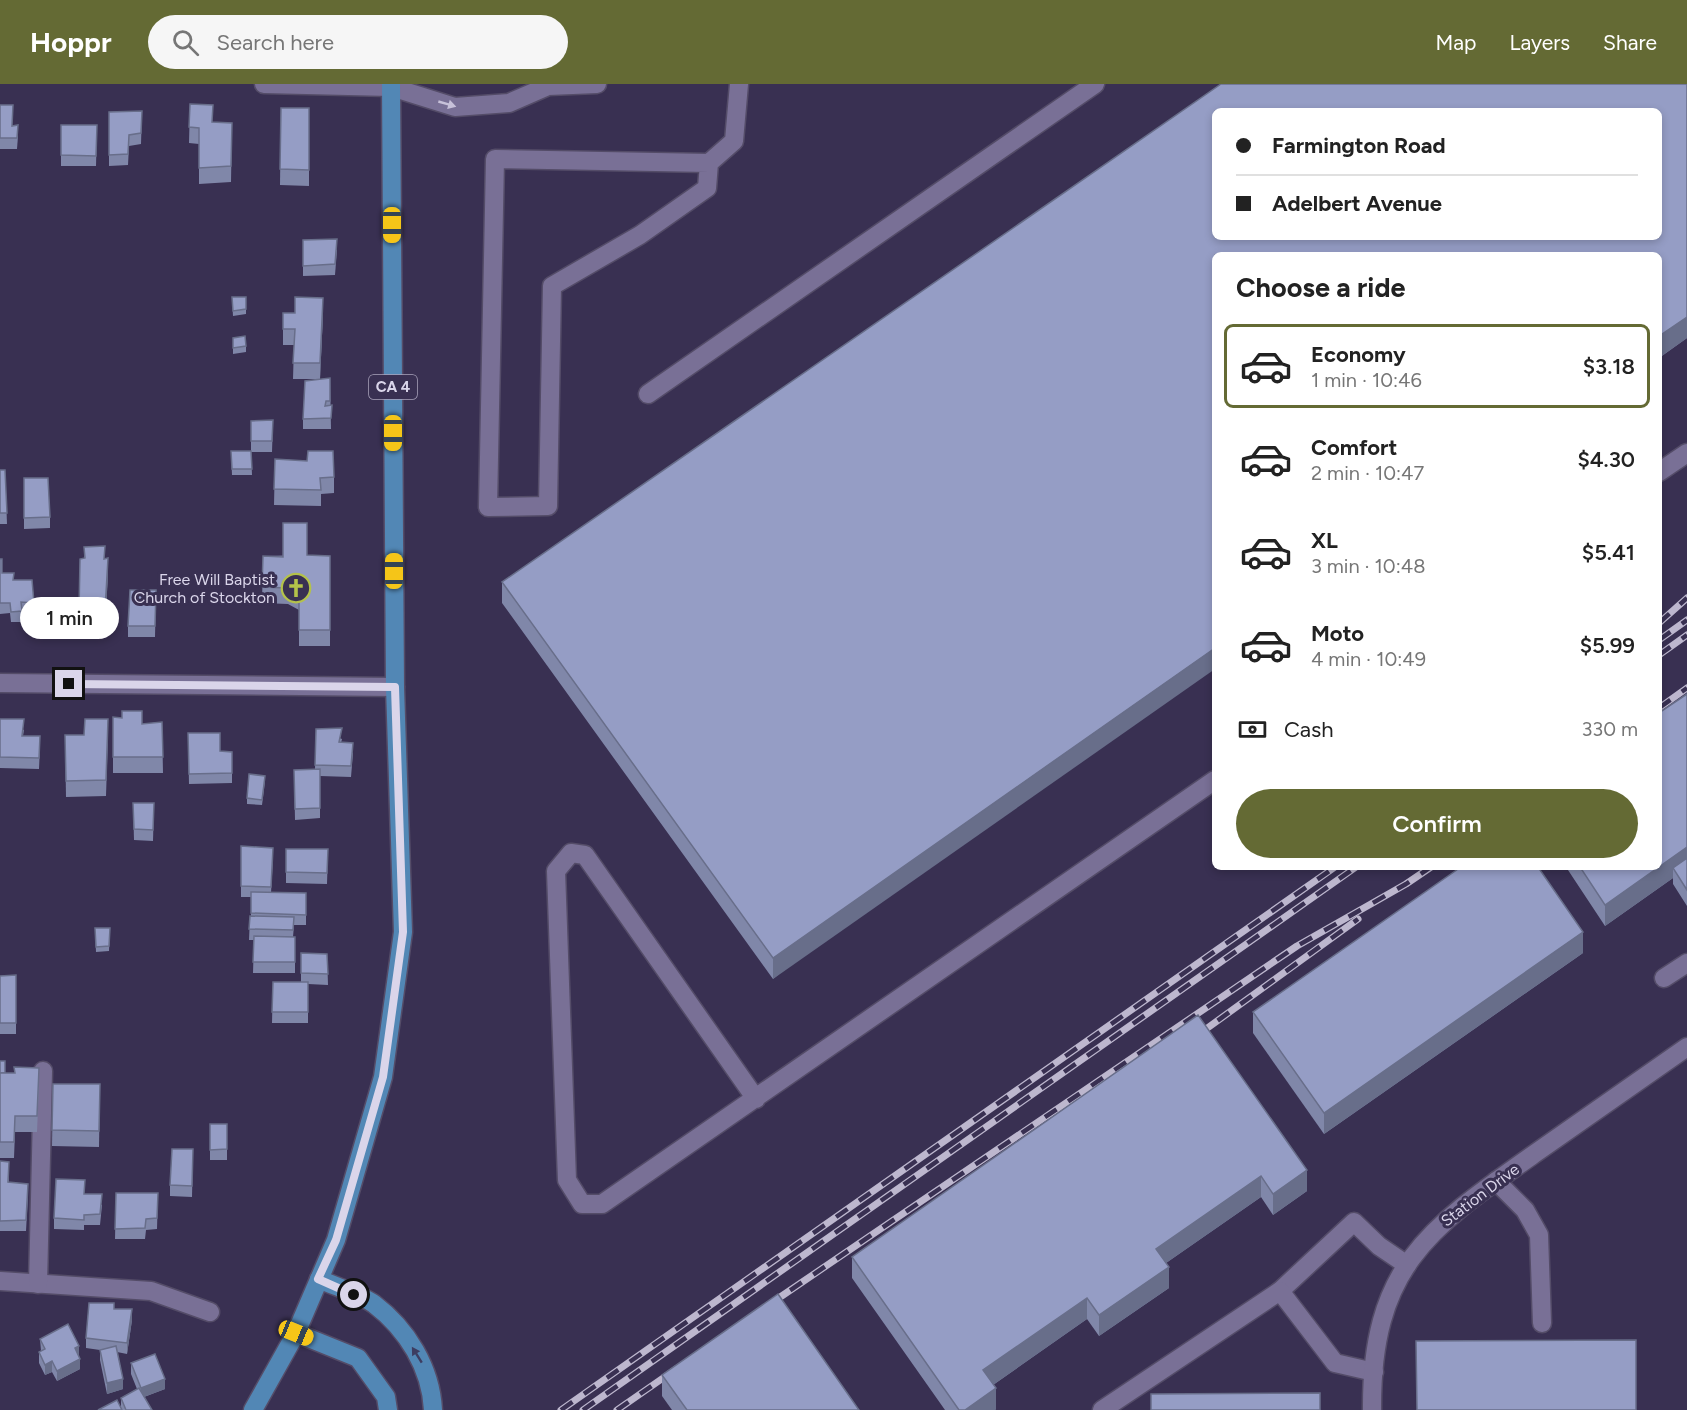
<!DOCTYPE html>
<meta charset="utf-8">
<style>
:root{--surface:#fff;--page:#f6f6f6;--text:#222;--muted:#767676;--line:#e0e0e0;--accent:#646a34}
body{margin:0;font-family:Figtree,sans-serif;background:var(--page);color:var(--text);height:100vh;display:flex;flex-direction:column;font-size:22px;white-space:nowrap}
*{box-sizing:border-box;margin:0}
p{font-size:20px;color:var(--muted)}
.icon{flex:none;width:33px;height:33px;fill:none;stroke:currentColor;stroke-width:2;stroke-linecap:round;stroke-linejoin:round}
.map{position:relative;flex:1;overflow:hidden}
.side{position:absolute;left:1212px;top:168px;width:450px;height:618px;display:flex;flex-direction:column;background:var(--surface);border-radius:9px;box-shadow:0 3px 9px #0003}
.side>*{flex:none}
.top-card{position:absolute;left:1212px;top:24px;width:450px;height:132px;border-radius:9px;box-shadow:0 3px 9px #0003;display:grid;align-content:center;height:132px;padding:0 24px;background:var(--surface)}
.end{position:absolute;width:27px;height:27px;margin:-14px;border:8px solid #dad5ea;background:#111;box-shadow:0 0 0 3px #111}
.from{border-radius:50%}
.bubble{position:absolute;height:42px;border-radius:21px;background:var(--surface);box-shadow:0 3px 9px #0003;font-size:20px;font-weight:600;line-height:42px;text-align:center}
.car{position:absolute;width:18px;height:36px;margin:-18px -9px;border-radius:8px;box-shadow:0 0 4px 2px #0007;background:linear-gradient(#f5c518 24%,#345 0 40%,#f5c518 0 76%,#345 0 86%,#f5c518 0)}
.top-card b{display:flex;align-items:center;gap:21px;height:57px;font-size:22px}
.top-card b+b{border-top:2px solid var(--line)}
.top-card i{width:15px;height:15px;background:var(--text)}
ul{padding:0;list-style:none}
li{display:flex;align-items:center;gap:18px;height:84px;margin:0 12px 9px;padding:0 12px;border:3px solid transparent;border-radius:9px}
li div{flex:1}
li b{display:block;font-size:22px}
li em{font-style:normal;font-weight:600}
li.current{border-color:var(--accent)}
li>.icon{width:54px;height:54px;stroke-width:1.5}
h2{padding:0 24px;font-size:27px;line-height:72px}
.pay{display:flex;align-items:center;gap:15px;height:66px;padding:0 24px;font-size:22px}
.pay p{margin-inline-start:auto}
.primary-button{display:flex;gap:12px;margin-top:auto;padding:12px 24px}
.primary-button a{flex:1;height:69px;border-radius:36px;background:var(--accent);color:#fff;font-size:24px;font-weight:600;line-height:69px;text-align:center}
header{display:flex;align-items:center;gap:36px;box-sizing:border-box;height:84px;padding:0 30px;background:var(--accent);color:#fff}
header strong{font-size:28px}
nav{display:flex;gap:33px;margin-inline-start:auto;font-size:21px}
.search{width:420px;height:54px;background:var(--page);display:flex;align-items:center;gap:15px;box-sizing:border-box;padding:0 21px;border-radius:33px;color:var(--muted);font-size:22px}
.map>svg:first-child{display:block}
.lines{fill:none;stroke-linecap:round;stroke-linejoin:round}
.minor-casing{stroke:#544c68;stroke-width:21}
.major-casing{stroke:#544c68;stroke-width:21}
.minor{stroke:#797096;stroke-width:18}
.major{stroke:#5287b5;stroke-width:18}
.rail-casing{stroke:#bdb7ce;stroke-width:7}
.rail{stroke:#393052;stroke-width:4.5;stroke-dasharray:14;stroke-linecap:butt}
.wall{fill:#8087a9}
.shaded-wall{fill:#686e8a}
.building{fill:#959dc5;stroke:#686e8a;stroke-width:1.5;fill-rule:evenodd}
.oneway{fill:#c7c1d9}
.oneway2{fill:#3d3d61}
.route{stroke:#dad5ea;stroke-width:8}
.labels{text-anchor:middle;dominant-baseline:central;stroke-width:6;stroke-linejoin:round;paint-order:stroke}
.shield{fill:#393052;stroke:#aaa4bc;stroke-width:1.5}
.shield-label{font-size:15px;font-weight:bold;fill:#dad5ea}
.poi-label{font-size:16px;fill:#dad5ea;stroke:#393052;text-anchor:end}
.street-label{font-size:16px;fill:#dad5ea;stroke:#393052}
</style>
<header>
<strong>Hoppr</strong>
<div class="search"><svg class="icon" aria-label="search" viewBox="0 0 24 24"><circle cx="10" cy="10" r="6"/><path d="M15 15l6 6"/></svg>Search here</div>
<nav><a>Map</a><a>Layers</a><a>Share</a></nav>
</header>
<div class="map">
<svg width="1687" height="1326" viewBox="0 0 1687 1326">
<rect width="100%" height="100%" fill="#393052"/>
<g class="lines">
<g class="minor-casing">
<g id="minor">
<polyline points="264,0 391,3 455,23 509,19 548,2 597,0"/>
<polyline points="709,79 707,104 640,151 552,202 548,422 488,423 495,75 709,79 734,57 739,0"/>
<polyline points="648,310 1095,0"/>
<polyline points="1659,388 1687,369"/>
<polyline points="0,599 395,603"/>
<polyline points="1664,894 1687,879"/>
<polyline points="756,1015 585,771 571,769 556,787 567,1096 582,1120 602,1120 1215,696"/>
<polyline points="1496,1097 1525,1126 1539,1151 1542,1239"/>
<polyline points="0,1197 151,1207 210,1228"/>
<polyline points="38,1200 43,987"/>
<polyline points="1280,1207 1354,1138 1379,1162 1407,1181"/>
<polyline points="1102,1326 1280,1207 1335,1279 1374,1288"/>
<path d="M 1372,1326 C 1371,1182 1429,1144 1537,1068 C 1587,1033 1637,998 1687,963"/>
</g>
</g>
<g class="major-casing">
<g id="major">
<path d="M 319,1195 C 336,1203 358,1209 374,1220 C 407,1245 431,1284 433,1326"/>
<polyline points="296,1249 358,1274 386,1313 388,1326"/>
<polyline points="253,1326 296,1249 336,1156 383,993 403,848 395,603 391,0"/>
</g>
</g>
<use href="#minor" class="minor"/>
<use href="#major" class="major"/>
<g class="rail-casing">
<g id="rail">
<polyline points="1659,539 1687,514"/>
<polyline points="1659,556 1687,536"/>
<polyline points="1659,571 1687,551"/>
<polyline points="1659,624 1687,604"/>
<polyline points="1195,953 1358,835"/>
<polyline points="767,1222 1297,862 1406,800 1431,783"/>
<polyline points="561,1326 1335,783"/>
<polyline points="583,1326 1356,783"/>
<polyline points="617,1326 676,1285"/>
</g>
</g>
<use href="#rail" class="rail"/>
</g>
<g class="wall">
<polygon points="1687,0 1687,254 1659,274 1659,171 773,895 502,519 502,498"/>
<polygon points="190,20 213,38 232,39 231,98 199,100 199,60 189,59"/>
<polygon points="0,21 18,52 17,65 0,65"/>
<polygon points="281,24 309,24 309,102 280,101"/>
<polygon points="142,27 141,60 129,62 128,81 109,82 109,28"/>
<polygon points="61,41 97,41 96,82 61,82"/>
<polygon points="303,156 337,166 335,191 303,192"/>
<polygon points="232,213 246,213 246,230 233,232"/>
<polygon points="283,229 323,230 320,295 293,295 294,261 283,261"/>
<polygon points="233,254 246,262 246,268 233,270"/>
<polygon points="330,294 331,345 303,345 303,335"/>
<polygon points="273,336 272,368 251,368 252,391 232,391 231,367 251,367 251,337"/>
<polygon points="275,375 307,377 334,393 334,409 321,410 321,422 274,421"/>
<polygon points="0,386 5,386 7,440 0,440"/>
<polygon points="24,394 50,433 50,444 24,445"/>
<polygon points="84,463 105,475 108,490 105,543 79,543 79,527 84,474"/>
<polygon points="307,471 330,472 330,562 299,562 299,526 288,520 262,519 263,472"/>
<polygon points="0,475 2,489 14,496 34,519 34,530 22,529 22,538 11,538 10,529 0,530"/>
<polygon points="156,506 155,553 128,553 128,542"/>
<polygon points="1687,610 1687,822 1673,800 1673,794 1605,842 1566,783 1659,783"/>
<polygon points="113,633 142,640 162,638 163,689 113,689"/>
<polygon points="0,635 24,646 23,652 40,663 39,685 0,684"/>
<polygon points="316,645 342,655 341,659 353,669 351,693 320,692 320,734 295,736 294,686 315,685"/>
<polygon points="188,649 220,667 232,668 232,699 189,700"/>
<polygon points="65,651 108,651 106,712 66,713"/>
<polygon points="265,697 262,721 247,720 247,714"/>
<polygon points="133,719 154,719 153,757 134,756"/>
<polygon points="241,762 273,775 271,809 306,809 306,841 294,841 293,853 295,853 295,889 253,889 254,856 249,856 250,832 251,832 251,813 241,813"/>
<polygon points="286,765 328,765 327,800 286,799"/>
<polygon points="95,844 110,844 109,867 96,868"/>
<polygon points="301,869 327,870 328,901 308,900 308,939 272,939 273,898 301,898"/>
<polygon points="1583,869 1324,1050 1253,949 1253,928"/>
<polygon points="16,891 16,950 0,950 0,892"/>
<polygon points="1198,931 1307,1107 1273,1131 1261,1113 1166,1179 1169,1204 1099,1252 1087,1235 993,1301 996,1325 995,1326 945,1326 852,1194 852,1173"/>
<polygon points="0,977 5,989 14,989 14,983 39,1000 37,1048 15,1048 14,1074 0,1074"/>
<polygon points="53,1000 100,1000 99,1063 52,1062"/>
<rect x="210" y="1040" width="17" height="36"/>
<polygon points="193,1065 192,1113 170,1112 170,1101"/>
<polygon points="0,1077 9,1089 9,1098 28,1111 26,1147 0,1147"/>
<polygon points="116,1109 158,1109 157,1145 146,1146 145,1155 115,1155"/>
<polygon points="85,1110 102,1121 100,1141 84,1141 84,1146 54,1145 54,1134"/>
<polygon points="114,1225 132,1236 127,1270 117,1268 123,1305 107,1310 100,1276 100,1266 86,1264 86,1254"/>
<polygon points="40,1255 79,1273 80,1285 57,1297 52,1288 45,1291 39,1279 39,1268 41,1267"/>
<polygon points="131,1279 165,1305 144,1313 152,1326 98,1326 121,1324 121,1314 137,1305 131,1290"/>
<polygon points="662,1291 859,1326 672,1326 662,1312"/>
</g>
<g class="shaded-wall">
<polygon points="323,214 323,230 320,295 320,279"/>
<polygon points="1687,233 1687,254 1659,274 1659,252"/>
<polygon points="108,474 108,490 105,543 105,527"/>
<polygon points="1215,564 1215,585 773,895 773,874"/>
<polygon points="1687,763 1687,785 1673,784 1673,794 1605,842 1605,821"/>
<polygon points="1583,848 1583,869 1324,1050 1324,1029"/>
<polygon points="1307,1086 1307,1107 1273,1131 1273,1110"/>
<polygon points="1261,1092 1261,1113 1156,1186 1156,1165"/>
<polygon points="1169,1183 1169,1204 1099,1252 1099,1231"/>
<polygon points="1087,1214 1087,1235 983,1308 983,1286"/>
<polygon points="132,1225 132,1236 127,1270 127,1259"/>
<polygon points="79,1262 79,1273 75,1264"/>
<polygon points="80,1275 80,1285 57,1297 57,1287"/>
<polygon points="52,1277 52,1288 45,1291 45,1281"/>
<polygon points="123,1295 123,1305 107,1310 107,1299"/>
<polygon points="165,1295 165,1305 141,1314 141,1304"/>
<polygon points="996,1304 996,1325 995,1326 965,1326"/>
</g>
<g class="building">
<path d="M 1221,0 L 1687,0 L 1687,233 L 1659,252 L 1659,171 L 1215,171 L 1215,564 L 773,874 L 502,498 ZM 1215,27 L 1659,27 L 1659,153 L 1215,153 Z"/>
<polygon points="190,20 213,21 212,38 232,39 231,82 199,84 199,44 189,43"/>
<polygon points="0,21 13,21 12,42 18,41 17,54 0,54"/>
<polygon points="281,24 309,24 309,86 280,85"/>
<polygon points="142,27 141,49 129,51 128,70 109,71 109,28"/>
<polygon points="61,41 97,41 96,72 61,71"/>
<polygon points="337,155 335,180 303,182 303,156"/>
<polygon points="232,213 246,213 246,225 233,227"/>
<polygon points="295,213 323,214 320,279 293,279 295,245 283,245 283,229 295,229"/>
<polygon points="245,252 246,262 233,264 233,254"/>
<polygon points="330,294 330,317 326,317 325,322 332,321 331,334 303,335 305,297"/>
<polygon points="273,336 272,357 251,357 251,337"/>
<polygon points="231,367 251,367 252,385 232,385"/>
<polygon points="308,367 333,367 334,393 320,394 321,406 274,405 275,375 307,377"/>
<polygon points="0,386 5,386 7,429 0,429"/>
<polygon points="24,394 48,394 50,433 24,434"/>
<polygon points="283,439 307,439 307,471 330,472 330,546 299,546 299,510 288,504 262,503 263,472 283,473"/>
<polygon points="105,462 104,475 108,474 105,527 79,527 80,475 85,474 84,463"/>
<polygon points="0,475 2,475 2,489 14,489 13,496 32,496 34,519 21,518 22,527 11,528 10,519 0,519"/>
<polygon points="130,506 156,506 155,542 128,542"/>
<polygon points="1687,610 1687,763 1605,821 1580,783 1659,783 1659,629"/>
<polygon points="122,627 142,627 142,640 162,638 163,673 113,673 113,633 122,634"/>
<polygon points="0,635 24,635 22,652 40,652 39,674 0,673"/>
<polygon points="85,635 108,635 106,696 66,697 65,651 84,651"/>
<polygon points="342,644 339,658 353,659 351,682 315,681 316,645"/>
<polygon points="188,649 220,649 220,667 232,668 232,689 189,690"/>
<polygon points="320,685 320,724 295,725 294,686"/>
<polygon points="249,690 265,692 262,716 247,714"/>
<polygon points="133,719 154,719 153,746 134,745"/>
<polygon points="241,762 273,764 271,803 241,802"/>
<polygon points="286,765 328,765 327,789 286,788"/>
<polygon points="1687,774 1687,806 1673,784"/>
<polygon points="1461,783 1538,783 1583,848 1324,1029 1253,928"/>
<polygon points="251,808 306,809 306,831 251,829"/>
<polygon points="250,832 294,833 293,846 249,845"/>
<polygon points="95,844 110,844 109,862 96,863"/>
<polygon points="254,852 295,853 295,878 253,878"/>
<polygon points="301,869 327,870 328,890 301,889"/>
<polygon points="16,891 16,939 0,939 0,892"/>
<polygon points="273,898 308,898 308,928 272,928"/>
<polygon points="1198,931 1307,1086 1273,1110 1261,1092 1156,1165 1169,1183 1099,1231 1087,1214 983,1286 996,1304 965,1326 959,1326 852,1173"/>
<rect x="0" y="977" width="5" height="12"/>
<polygon points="14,983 39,984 37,1032 15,1032 14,1058 0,1058 0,989 15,989"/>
<polygon points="53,1000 100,1000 99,1047 52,1046"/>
<polygon points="210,1040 227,1040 227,1065 210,1066"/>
<polygon points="172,1065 193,1065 192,1102 170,1101"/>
<polygon points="0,1077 9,1078 8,1098 28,1100 26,1136 0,1137"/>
<polygon points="56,1095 85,1096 84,1110 102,1110 100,1130 84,1131 84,1136 54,1134"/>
<polygon points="116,1109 158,1109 157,1134 146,1135 145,1144 115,1145"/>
<polygon points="778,1210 859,1326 687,1326 662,1291"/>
<polygon points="89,1219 114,1219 114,1225 132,1225 127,1259 86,1254"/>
<polygon points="68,1240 79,1262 75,1264 80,1275 57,1287 52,1277 45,1281 39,1268 45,1265 40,1255"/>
<polygon points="1636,1256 1636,1326 1417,1326 1416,1257"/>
<polygon points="116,1262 123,1295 107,1299 100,1266"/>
<polygon points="155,1270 165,1295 141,1304 131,1279"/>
<polygon points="139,1304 152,1326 126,1326 121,1314"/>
<polygon points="1320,1309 1320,1326 1151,1326 1151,1310"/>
<polygon points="117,1316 122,1326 98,1326"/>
</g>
<defs><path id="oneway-solid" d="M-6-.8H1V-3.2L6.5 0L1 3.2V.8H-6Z" transform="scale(1.5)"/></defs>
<use class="oneway" href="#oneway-solid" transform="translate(447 20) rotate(16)"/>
<use class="oneway2" href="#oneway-solid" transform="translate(417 1271) rotate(-122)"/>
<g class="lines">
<polyline class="route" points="69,600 395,603 403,848 383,993 336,1156 318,1195 354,1211"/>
</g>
<defs>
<g id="church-ring" transform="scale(1.5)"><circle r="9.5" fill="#393052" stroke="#b4c24a" stroke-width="1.5"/><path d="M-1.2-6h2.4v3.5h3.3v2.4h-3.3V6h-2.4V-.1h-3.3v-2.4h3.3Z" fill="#b4c24a"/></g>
</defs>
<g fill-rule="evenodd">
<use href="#church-ring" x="296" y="504"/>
</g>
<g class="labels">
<rect class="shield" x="369" y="291" width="48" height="24" rx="4.5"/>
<g class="shield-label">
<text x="393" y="303">CA 4</text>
</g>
<g class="poi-label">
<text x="275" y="495">Free Will Baptist<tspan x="275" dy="18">Church of Stockton</tspan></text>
</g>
<g class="street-label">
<text transform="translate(1480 1111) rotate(-37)">Station Drive</text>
</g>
</g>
</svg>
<i class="end from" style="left:354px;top:1211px"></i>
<i class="end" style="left:69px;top:600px"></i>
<div class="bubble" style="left:20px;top:513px;width:99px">1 min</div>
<i class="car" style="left:392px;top:141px;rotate:180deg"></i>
<i class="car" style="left:393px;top:349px;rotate:180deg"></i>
<i class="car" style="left:394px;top:487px;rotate:0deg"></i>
<i class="car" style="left:296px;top:1249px;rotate:112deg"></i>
<div class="top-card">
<b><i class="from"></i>Farmington Road</b>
<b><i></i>Adelbert Avenue</b>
</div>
<section class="side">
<h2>Choose a ride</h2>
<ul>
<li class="current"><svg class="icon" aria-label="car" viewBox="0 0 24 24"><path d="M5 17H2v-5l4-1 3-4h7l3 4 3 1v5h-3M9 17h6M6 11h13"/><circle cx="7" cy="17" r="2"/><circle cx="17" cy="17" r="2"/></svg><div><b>Economy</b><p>1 min · 10:46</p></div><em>$3.18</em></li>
<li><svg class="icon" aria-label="car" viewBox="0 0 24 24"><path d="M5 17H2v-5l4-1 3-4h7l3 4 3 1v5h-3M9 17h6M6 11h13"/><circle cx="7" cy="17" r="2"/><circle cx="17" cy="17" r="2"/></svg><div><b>Comfort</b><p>2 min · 10:47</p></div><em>$4.30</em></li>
<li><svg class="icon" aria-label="car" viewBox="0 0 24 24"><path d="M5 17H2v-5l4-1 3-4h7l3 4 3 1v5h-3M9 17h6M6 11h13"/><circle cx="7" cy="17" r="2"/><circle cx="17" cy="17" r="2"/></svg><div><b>XL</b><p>3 min · 10:48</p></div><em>$5.41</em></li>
<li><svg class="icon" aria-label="car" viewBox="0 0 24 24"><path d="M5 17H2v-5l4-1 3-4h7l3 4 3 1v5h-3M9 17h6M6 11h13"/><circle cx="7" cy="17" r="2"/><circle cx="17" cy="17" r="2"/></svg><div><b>Moto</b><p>4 min · 10:49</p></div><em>$5.99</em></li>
</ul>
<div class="pay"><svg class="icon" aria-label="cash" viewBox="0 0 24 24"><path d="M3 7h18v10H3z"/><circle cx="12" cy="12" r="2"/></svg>Cash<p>330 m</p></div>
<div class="primary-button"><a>Confirm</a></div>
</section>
</div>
